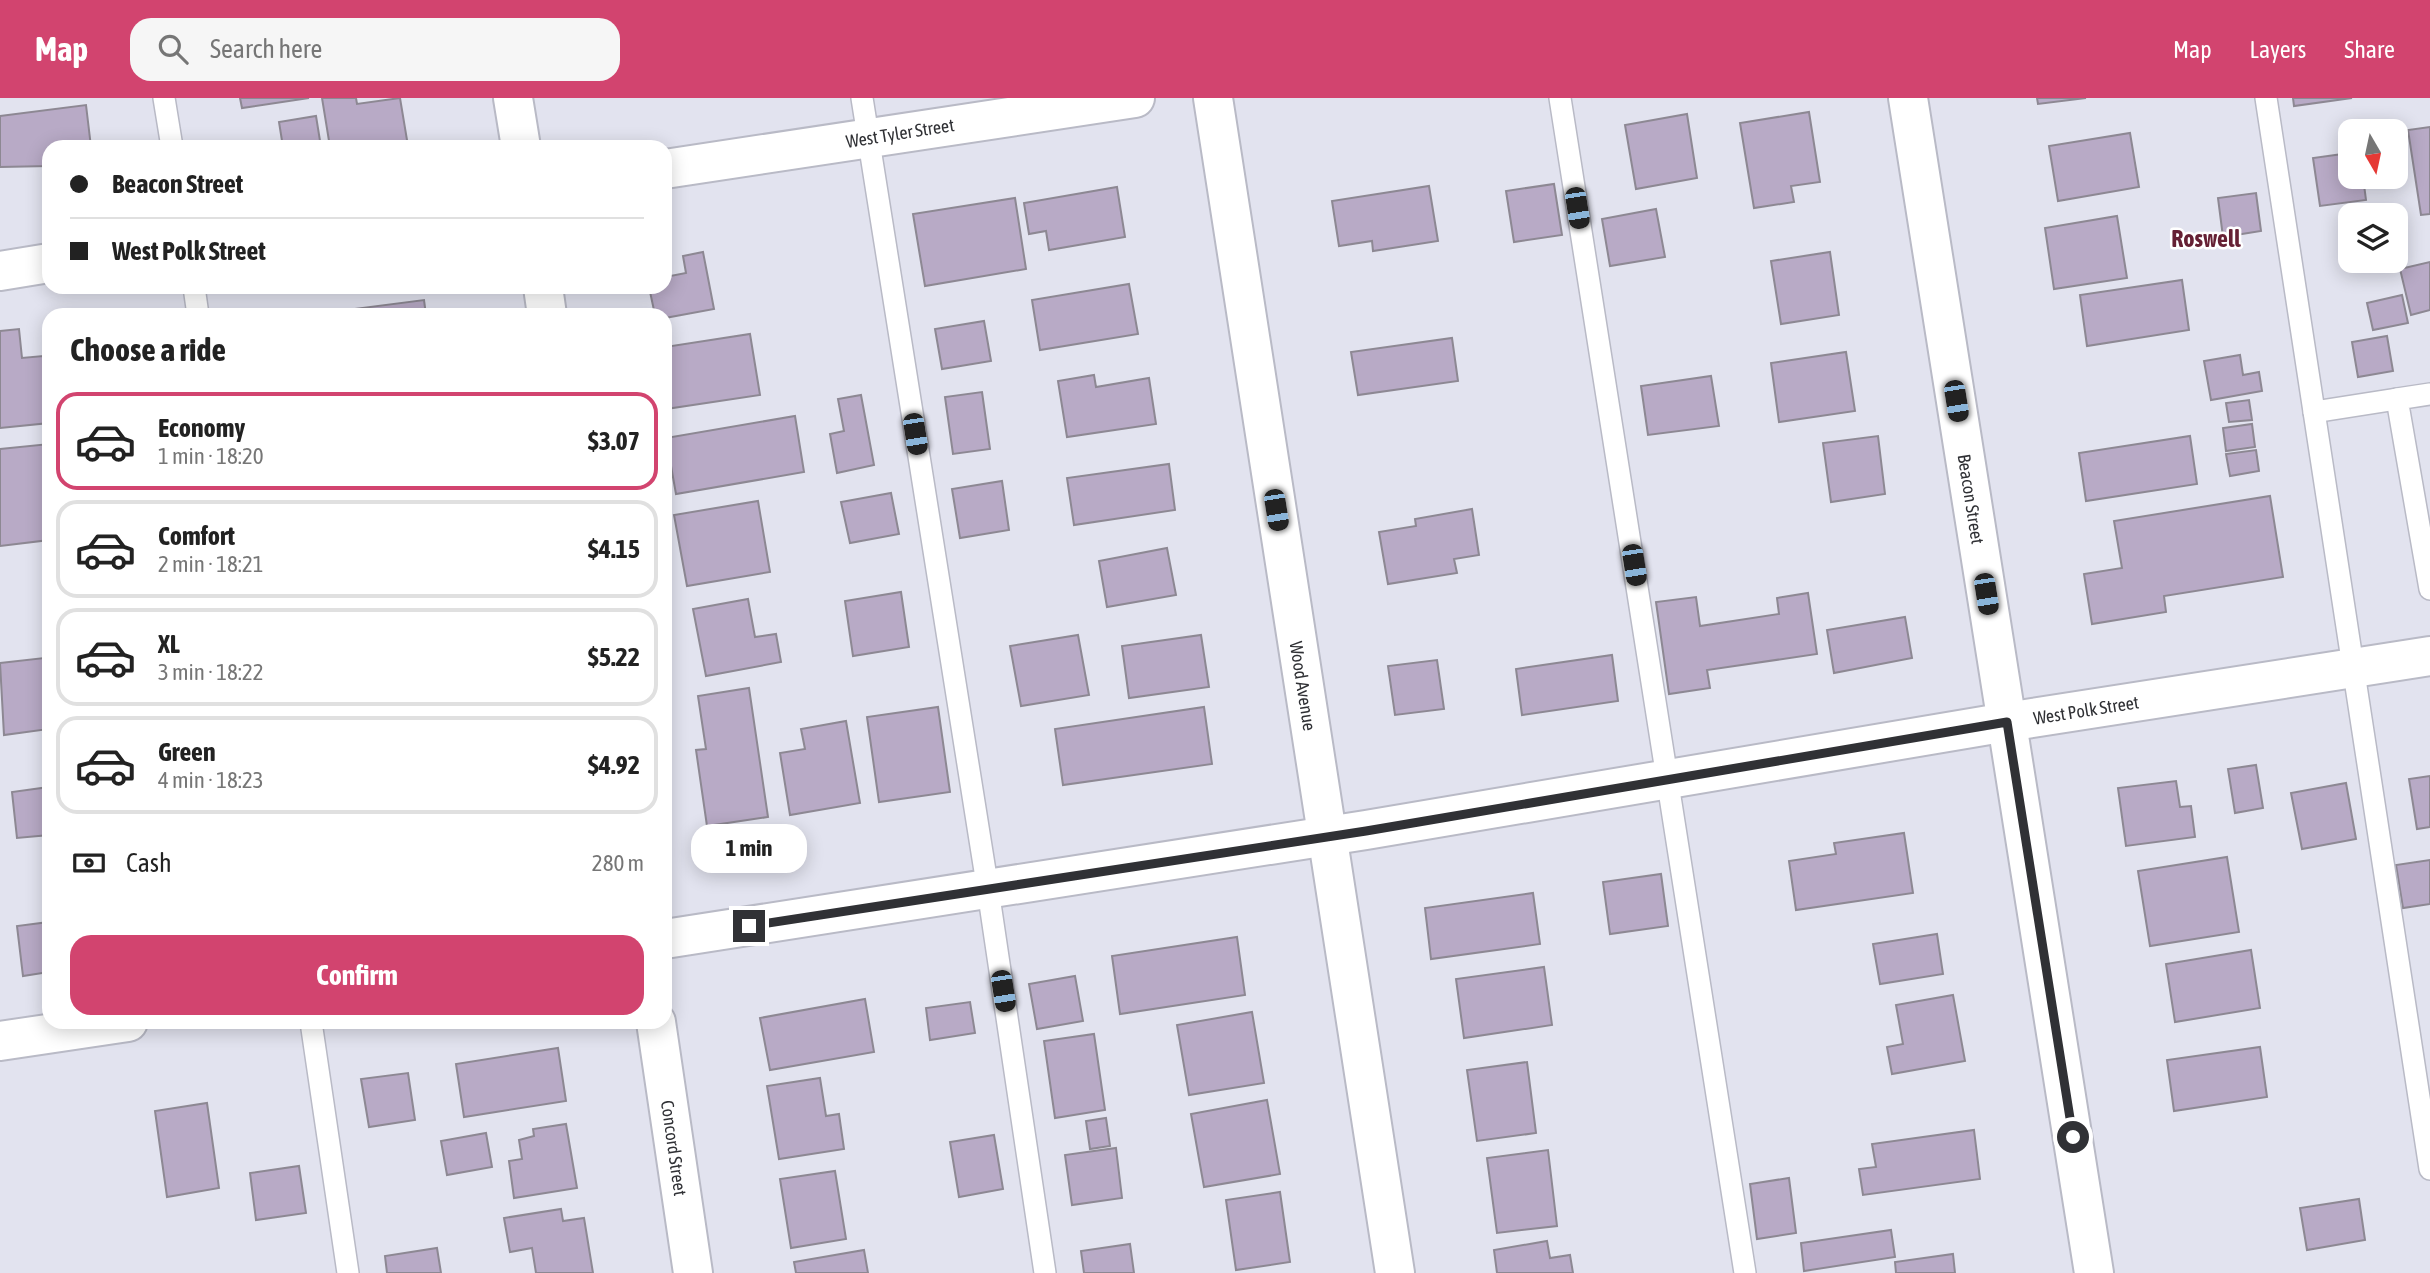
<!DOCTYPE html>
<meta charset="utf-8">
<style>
:root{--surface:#fff;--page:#f6f6f6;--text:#222;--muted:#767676;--line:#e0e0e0;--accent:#d2446f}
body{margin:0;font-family:"Asap Condensed",sans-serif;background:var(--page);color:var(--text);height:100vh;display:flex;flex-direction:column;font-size:26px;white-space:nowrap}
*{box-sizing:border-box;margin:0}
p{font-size:23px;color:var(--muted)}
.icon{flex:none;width:38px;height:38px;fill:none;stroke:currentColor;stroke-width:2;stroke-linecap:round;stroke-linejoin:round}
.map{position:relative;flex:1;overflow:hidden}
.details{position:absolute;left:42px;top:210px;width:630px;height:721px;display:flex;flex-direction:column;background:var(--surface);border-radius:21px;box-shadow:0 4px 18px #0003}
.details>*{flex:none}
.guide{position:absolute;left:42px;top:42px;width:630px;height:154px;border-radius:21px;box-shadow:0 4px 18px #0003;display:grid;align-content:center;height:154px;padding:0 28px;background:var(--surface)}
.needle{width:46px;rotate:171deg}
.controls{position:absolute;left:2338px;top:21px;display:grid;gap:14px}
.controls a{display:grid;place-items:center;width:70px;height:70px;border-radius:14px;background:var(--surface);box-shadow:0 4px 18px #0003;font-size:35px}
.end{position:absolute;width:32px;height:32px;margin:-16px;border:9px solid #303135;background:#fff;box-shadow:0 0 0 4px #fff}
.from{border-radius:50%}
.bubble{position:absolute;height:49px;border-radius:21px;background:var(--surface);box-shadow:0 4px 18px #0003;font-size:23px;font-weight:700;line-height:49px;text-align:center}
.car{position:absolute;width:21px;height:42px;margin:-21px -10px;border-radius:9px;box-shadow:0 0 5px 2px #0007;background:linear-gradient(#222 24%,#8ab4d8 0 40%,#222 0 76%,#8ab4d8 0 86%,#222 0)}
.guide b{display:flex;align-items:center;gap:24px;height:66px;font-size:26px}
.guide b+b{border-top:2px solid var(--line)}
.guide i{width:18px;height:18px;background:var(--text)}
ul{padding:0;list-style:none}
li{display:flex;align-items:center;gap:21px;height:98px;margin:0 14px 10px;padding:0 14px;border:4px solid var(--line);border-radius:21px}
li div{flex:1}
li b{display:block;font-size:26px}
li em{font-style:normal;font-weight:700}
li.active{border-color:var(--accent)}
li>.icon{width:63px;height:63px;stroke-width:1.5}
h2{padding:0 28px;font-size:32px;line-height:84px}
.pay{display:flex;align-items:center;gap:18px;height:77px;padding:0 28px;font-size:26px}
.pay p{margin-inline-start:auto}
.action{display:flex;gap:14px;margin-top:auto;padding:14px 28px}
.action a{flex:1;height:80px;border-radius:21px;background:var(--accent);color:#fff;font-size:28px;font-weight:700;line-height:80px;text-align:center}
header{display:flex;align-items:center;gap:42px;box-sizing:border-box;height:98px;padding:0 35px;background:var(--accent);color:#fff}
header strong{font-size:33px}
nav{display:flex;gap:38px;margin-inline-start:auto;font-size:24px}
.search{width:490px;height:63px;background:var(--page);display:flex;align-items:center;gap:18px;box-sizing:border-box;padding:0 24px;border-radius:21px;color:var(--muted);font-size:26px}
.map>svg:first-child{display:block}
.building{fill:#b8aac6;stroke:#8d8893;stroke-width:2}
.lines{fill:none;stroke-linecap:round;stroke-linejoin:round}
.service-casing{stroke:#b9bac6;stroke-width:24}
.minor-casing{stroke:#b9bac6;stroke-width:42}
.service{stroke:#fff;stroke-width:21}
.minor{stroke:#fff;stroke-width:38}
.route{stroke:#303135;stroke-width:9}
.labels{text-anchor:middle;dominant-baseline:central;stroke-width:5;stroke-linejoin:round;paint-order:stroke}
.street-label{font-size:18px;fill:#303135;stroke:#fff}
.district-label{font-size:24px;font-weight:bold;fill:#652034;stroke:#fff}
</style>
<header>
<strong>Map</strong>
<div class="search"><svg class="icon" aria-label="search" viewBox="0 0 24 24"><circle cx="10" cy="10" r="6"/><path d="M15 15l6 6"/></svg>Search here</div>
<nav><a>Map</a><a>Layers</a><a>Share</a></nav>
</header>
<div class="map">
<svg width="2430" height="1175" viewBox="0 0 2430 1175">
<rect width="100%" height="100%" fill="#e2e3ef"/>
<g class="building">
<polygon points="240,0 309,0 242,10"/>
<polygon points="322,0 356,0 357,6 400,0 408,48 330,49"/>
<polygon points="2037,0 2086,0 2038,6"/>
<polygon points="2293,0 2352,0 2294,8"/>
<polygon points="86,7 91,49 49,49 49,68 0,69 0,18"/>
<polygon points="1809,14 1820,84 1791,88 1794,104 1754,110 1740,25"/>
<polygon points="1687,16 1697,80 1636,91 1625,27"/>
<polygon points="316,18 321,49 283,49 279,24"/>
<polygon points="2430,29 2430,116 2421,117 2408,32"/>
<polygon points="2130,35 2139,89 2058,103 2049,48"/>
<polygon points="2350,55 2350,79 2363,79 2366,102 2320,108 2313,60"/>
<polygon points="1554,86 1562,137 1514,144 1506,93"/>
<polygon points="1429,88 1438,143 1373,153 1372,143 1339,148 1332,103"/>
<polygon points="1117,89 1125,139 1049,152 1046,133 1029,136 1024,105"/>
<polygon points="2256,95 2261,133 2223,139 2218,100"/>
<polygon points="1015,100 1026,171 925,188 913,116"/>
<polygon points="1656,111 1665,159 1610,168 1602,121"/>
<polygon points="2117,118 2127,180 2054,191 2045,130"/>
<polygon points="703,154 714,211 665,220 665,217 655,217 649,189 665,189 665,179 686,175 683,158"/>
<polygon points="1830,154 1839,217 1781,226 1771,163"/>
<polygon points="2430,164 2430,212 2411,217 2400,171"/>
<polygon points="2182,182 2189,232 2087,248 2080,197"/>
<polygon points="1129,186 1138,236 1040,252 1032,202"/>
<polygon points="2402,197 2408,225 2373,232 2367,205"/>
<polygon points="424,202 426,217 355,217 354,211"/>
<polygon points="984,223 991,263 942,271 935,231"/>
<polygon points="19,231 22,260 43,258 49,325 0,330 0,233"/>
<polygon points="750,236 760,297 666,311 665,249"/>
<polygon points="2387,238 2393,273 2358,279 2352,244"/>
<polygon points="1452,240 1458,283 1358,297 1351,254"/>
<polygon points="1846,254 1855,313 1779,324 1771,265"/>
<polygon points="2240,257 2243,277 2259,274 2262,293 2211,302 2204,263"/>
<polygon points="1094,277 1096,289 1149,280 1156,326 1067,339 1058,283"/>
<polygon points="1711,278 1719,328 1648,337 1641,288"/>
<polygon points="982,294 990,351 953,356 945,299"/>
<polygon points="861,297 874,367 837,375 830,336 844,333 838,301"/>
<polygon points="2249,302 2252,322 2229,324 2226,305"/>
<polygon points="795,318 804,374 676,396 666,340"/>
<polygon points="2252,326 2255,349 2226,353 2223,330"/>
<polygon points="1878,338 1885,396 1831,404 1823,345"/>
<polygon points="2190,338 2197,386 2086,403 2079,355"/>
<polygon points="49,346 49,442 0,448 0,351"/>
<polygon points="2256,352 2259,373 2230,378 2226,356"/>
<polygon points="1169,366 1175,412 1074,427 1067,380"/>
<polygon points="1002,383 1009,432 960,440 952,391"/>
<polygon points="891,395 899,436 850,445 841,404"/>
<polygon points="2270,398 2283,479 2164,498 2166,514 2092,526 2084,476 2122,470 2114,423"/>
<polygon points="758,403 770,474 687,488 674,417"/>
<polygon points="1472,411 1479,457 1454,461 1457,475 1388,486 1379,434 1416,428 1415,421"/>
<polygon points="1167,450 1176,497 1107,509 1099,463"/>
<polygon points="901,494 909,549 853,558 845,503"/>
<polygon points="1808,495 1817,556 1707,572 1710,590 1669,596 1656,504 1696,499 1700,528 1779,516 1777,500"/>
<polygon points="748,501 755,539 776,536 781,564 706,578 693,511"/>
<polygon points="1905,519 1912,560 1834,575 1827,532"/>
<polygon points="1078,537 1089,597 1021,608 1010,548"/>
<polygon points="1201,537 1209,589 1129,600 1122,548"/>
<polygon points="1612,557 1618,603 1522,617 1516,571"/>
<polygon points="44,560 49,631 4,637 0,565"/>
<polygon points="1437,562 1444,611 1395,617 1388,568"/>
<polygon points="749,590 768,719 707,728 696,652 706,651 698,598"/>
<polygon points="938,609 950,694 879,704 867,619"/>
<polygon points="1204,609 1212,666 1063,687 1055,631"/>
<polygon points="846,623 860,705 790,717 780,655 805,651 801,631"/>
<polygon points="2256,667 2263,710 2235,715 2228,671"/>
<polygon points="2430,678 2430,729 2417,731 2409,681"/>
<polygon points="2176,683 2180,709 2191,708 2195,739 2126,748 2118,690"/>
<polygon points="2346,685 2356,741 2302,751 2291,695"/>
<polygon points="49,689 49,737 17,740 12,694"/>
<polygon points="1904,735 1913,795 1796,812 1789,763 1836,756 1834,745"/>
<polygon points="2227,759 2239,834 2150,848 2138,773"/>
<polygon points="2430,762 2430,806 2403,810 2396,767"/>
<polygon points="1661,776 1668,828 1610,836 1603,784"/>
<polygon points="1533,795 1540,846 1431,861 1425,810"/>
<polygon points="49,824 49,874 23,878 17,828"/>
<polygon points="1937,836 1943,876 1880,886 1873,846"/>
<polygon points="1237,839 1245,897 1120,916 1112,858"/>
<polygon points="2251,852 2260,910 2175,924 2166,866"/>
<polygon points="1544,869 1552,927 1464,940 1456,881"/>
<polygon points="1075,878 1083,923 1037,931 1029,886"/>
<polygon points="1953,897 1965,963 1892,976 1887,949 1903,946 1896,907"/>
<polygon points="865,901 874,954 770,972 760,920"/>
<polygon points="970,904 975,935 930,942 926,910"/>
<polygon points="1252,914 1264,985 1189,997 1177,927"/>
<polygon points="1094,936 1105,1012 1055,1020 1044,943"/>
<polygon points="2260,949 2267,999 2174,1013 2167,962"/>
<polygon points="558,950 566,1003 464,1019 456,966"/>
<polygon points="1527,964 1536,1035 1477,1043 1467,972"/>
<polygon points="408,975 415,1022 369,1029 361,981"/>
<polygon points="820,980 826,1018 839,1016 844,1051 779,1061 767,988"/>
<polygon points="1267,1002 1280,1076 1204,1089 1191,1016"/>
<polygon points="207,1005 219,1090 167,1099 155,1013"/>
<polygon points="1106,1020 1110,1048 1090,1051 1086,1023"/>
<polygon points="566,1026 577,1090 514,1100 509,1063 522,1061 519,1042 534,1038 533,1031"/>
<polygon points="1974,1032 1980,1081 1863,1097 1859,1071 1876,1069 1872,1046"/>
<polygon points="486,1035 492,1069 447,1077 441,1043"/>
<polygon points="994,1037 1003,1091 959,1099 950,1044"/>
<polygon points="1116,1050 1122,1100 1072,1107 1065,1057"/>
<polygon points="1548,1052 1557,1128 1497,1135 1487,1060"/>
<polygon points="299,1068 306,1115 256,1122 250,1075"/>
<polygon points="835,1073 846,1141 791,1150 780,1081"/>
<polygon points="1789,1080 1796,1135 1757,1141 1750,1086"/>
<polygon points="1280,1094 1290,1164 1236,1172 1226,1102"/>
<polygon points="2359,1101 2365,1142 2307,1152 2300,1110"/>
<polygon points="561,1111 563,1123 584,1120 593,1175 536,1175 532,1150 510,1154 504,1120"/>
<polygon points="1891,1132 1895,1159 1804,1173 1801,1145"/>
<polygon points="1547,1143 1550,1160 1570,1157 1573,1175 1497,1175 1494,1152"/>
<polygon points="1130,1146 1134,1175 1084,1175 1081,1153"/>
<polygon points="437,1150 441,1175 387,1175 385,1158"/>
<polygon points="864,1152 868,1175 796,1175 794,1164"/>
<polygon points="1953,1156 1955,1175 1896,1175 1895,1164"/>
</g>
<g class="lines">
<g class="service-casing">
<g id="service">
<polyline points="164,0 172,49"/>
<polyline points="862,0 988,792 1045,1175"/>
<polyline points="1560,0 1745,1175"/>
<polyline points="2266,0 2430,1071"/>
<polyline points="194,189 198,217"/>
<polyline points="2430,296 2397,301 2430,491"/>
<polyline points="2314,314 2397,301"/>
<polyline points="311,924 348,1175"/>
</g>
</g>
<g class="minor-casing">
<g id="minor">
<polyline points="513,0 521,49"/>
<polyline points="1213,0 1395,1175"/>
<polyline points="1908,0 2094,1175"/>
<polyline points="665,71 1135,0"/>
<polyline points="0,173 49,165"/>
<polyline points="543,189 547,217"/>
<polyline points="665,841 1366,732 2007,624 2430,558"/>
<polyline points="656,924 693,1175"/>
<polyline points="0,943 128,924"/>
</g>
</g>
<use href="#service" class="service"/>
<use href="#minor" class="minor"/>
</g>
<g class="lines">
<polyline class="route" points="749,828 1366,733 2007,624 2073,1039"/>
</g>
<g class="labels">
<g class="street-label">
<text transform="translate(900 35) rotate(-9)">West Tyler Street</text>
<text transform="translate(1971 401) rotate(81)">Beacon Street</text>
<text transform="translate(1303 588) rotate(81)">Wood Avenue</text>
<text transform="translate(2086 612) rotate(-9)">West Polk Street</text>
<text transform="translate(674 1050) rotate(82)">Concord Street</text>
</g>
<g class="district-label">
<text x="2206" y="140">Roswell</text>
</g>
</g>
</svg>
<div class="controls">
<a><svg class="needle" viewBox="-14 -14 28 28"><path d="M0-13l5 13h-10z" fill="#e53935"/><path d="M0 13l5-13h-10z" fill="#767676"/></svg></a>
<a><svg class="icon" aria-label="layers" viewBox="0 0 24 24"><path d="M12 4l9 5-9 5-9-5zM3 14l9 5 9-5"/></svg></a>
</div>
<i class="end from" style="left:2073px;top:1039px"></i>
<i class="end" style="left:749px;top:828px"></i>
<div class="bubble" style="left:691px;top:726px;width:116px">1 min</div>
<i class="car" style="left:1577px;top:110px;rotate:171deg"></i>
<i class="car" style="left:1956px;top:303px;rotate:171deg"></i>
<i class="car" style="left:915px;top:336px;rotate:171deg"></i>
<i class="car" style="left:1276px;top:412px;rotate:171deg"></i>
<i class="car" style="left:1634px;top:467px;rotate:171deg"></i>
<i class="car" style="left:1986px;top:496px;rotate:171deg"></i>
<i class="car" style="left:1003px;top:893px;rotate:171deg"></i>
<div class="guide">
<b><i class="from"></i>Beacon Street</b>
<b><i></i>West Polk Street</b>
</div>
<section class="details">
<h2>Choose a ride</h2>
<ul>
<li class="active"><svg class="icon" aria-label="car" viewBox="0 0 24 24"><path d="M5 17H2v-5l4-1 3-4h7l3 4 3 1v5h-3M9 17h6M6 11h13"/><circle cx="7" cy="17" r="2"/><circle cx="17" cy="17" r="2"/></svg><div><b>Economy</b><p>1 min · 18:20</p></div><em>$3.07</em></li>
<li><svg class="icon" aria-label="car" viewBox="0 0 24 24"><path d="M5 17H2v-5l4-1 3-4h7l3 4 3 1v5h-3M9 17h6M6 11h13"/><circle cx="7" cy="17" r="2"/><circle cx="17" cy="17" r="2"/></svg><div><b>Comfort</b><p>2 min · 18:21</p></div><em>$4.15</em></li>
<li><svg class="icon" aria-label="car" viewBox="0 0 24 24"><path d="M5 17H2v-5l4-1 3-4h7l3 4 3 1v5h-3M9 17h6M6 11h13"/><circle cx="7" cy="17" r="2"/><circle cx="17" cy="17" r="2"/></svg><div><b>XL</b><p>3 min · 18:22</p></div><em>$5.22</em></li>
<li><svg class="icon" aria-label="car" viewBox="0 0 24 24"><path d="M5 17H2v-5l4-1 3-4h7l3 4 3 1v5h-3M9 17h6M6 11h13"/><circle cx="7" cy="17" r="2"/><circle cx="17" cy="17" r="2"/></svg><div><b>Green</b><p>4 min · 18:23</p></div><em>$4.92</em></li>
</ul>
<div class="pay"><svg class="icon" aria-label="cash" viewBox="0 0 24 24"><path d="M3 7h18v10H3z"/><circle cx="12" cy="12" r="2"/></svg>Cash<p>280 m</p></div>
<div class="action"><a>Confirm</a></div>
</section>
</div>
